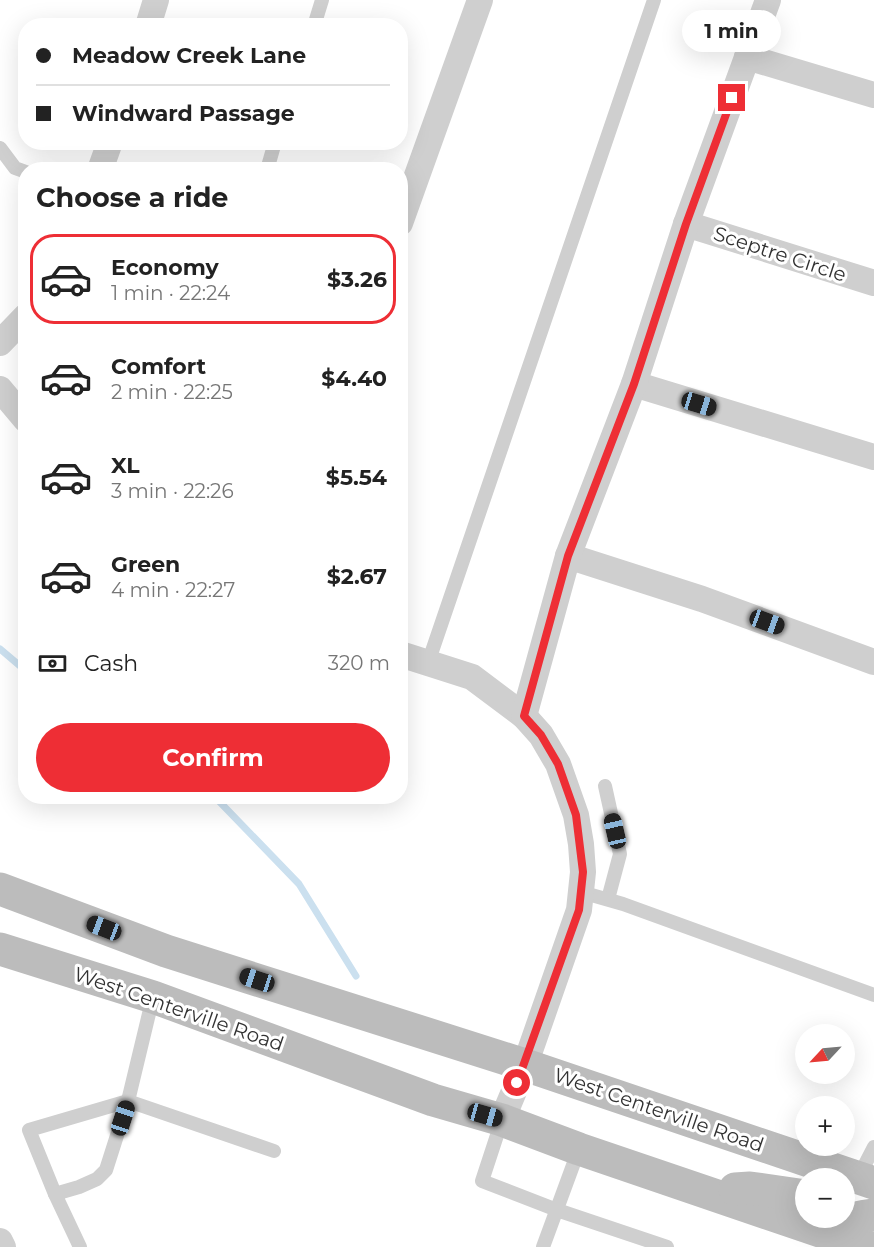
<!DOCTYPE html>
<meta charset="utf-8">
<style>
:root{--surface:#fff;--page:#f2f2f2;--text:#222;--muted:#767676;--line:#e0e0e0;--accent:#ee2e35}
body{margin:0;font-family:Montserrat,sans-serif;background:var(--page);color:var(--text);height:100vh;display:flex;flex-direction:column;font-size:22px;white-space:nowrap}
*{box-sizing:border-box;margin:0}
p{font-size:20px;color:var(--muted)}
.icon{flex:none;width:33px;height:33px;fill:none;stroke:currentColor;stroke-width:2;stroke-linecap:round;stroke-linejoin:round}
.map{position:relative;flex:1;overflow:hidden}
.panel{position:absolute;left:18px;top:162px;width:390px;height:642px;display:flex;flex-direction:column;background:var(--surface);border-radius:24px;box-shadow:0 6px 24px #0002}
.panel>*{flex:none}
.hud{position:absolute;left:18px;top:18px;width:390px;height:132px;border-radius:24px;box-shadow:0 6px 24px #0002;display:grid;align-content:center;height:132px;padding:0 18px;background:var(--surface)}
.needle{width:39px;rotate:244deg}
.buttons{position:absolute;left:795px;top:1024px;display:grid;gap:12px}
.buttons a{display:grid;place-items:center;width:60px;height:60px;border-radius:50%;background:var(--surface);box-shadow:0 6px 24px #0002;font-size:30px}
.end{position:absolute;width:27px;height:27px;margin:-14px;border:8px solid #ee2e35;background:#fff;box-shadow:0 0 0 3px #fff}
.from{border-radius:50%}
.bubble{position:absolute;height:42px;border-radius:21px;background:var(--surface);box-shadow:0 6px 24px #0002;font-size:20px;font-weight:700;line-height:42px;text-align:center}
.car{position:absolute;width:18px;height:36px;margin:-18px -9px;border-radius:8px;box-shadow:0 0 4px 2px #0007;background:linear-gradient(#222 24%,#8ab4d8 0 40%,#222 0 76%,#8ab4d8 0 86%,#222 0)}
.hud b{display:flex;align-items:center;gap:21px;height:57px;font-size:22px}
.hud b+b{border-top:2px solid var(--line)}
.hud i{width:15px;height:15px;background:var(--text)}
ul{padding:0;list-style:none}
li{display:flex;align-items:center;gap:18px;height:90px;margin:0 12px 9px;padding:0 6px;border:3px solid transparent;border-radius:24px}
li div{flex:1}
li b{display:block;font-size:22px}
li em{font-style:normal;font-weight:700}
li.on{border-color:var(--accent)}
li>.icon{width:54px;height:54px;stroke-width:1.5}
h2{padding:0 18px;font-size:27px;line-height:72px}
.pay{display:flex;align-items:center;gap:15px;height:66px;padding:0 18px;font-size:22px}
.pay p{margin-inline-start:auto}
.primary-button{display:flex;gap:12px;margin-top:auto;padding:12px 18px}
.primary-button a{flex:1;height:69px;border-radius:36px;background:var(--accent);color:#fff;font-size:24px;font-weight:700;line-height:69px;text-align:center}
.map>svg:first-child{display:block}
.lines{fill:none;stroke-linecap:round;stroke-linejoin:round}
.stream{stroke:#cbe0ef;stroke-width:7}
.service{stroke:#cfcfcf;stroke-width:14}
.minor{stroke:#cfcfcf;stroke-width:26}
.secondary{stroke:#bcbcbc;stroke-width:33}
.route{stroke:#ee2e35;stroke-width:8}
.labels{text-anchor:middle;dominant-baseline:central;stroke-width:6;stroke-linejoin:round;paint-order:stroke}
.street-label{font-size:20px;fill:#323232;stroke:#fff}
</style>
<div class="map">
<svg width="874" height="1247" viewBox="0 0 874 1247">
<rect width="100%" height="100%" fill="#fff"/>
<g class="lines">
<g class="stream">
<polyline points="0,649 26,671"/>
<polyline points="214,796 299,884 356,976"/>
</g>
<g class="service">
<polyline points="314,26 322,0"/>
<polyline points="0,148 15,168 26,172"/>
<polyline points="267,170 275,142"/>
<polyline points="428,663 654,0"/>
<polyline points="605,786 620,854 608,899"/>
<polyline points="581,892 623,904 874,995"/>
<polyline points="502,1120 482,1181 557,1210 667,1247"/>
<polyline points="858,1178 874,1147"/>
<polyline points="55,1194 29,1130 128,1101 274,1151"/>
<polyline points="80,1247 55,1194 79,1187 97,1179 106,1170 128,1101 153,997"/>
<polyline points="543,1247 579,1149"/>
</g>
<g class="minor">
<polyline points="148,26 156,0"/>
<polyline points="747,57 874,95"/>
<polyline points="100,170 110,142"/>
<polyline points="400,223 480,0"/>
<polyline points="686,224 874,283"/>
<polyline points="0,343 26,316"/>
<polyline points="634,384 874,457"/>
<polyline points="0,389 26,420"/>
<polyline points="568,556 702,599 874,662"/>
<polyline points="400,654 472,677 524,716 541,735 558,764 576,815 581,844 583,872 579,910 525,1065 502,1120"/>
<polyline points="524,716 568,556 634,384 686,224 768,0"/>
<polyline points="0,1241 3,1247"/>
</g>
<g class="secondary">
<polyline points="0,889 166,951 525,1065 874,1183"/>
<polyline points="0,949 153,997 433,1100 502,1120 579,1149 867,1247"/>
<polyline points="735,1189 750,1188 806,1196"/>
<path d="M 833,1236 C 847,1218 853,1218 874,1215"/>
</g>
</g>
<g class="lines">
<polyline class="route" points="517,1083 579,910 583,872 576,815 558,764 541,735 524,716 568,556 634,384 686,224 732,98"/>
</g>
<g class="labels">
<g class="street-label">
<text transform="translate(780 254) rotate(18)">Sceptre Circle</text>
<text transform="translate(179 1009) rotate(19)">West Centerville Road</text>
<text transform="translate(659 1110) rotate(19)">West Centerville Road</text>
</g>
</g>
</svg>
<div class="buttons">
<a><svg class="needle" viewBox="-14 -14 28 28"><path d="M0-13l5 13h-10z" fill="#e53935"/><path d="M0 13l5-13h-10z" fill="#767676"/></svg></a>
<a>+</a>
<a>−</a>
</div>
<i class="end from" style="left:517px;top:1083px"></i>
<i class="end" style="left:732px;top:98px"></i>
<div class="bubble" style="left:682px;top:10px;width:99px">1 min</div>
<i class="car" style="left:699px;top:404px;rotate:107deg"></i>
<i class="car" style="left:767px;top:622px;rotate:110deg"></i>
<i class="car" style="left:615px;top:831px;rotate:347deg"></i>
<i class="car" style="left:104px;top:928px;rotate:291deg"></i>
<i class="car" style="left:257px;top:980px;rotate:288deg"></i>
<i class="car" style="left:485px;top:1115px;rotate:106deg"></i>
<i class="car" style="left:123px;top:1118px;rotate:18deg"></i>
<div class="hud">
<b><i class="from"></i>Meadow Creek Lane</b>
<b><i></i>Windward Passage</b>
</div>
<section class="panel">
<h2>Choose a ride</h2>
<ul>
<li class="on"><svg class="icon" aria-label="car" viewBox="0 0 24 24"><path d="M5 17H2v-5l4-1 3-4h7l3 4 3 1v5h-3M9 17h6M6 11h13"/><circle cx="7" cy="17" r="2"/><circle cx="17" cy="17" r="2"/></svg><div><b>Economy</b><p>1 min · 22:24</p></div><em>$3.26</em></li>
<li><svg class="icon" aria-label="car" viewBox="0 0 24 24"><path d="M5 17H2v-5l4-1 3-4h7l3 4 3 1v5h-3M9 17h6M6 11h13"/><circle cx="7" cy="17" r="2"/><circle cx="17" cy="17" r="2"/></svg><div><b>Comfort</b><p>2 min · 22:25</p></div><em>$4.40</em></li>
<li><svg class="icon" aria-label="car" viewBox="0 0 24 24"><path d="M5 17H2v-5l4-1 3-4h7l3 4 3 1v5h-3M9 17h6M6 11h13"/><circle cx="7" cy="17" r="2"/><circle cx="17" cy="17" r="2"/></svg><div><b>XL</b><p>3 min · 22:26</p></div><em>$5.54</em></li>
<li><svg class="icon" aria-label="car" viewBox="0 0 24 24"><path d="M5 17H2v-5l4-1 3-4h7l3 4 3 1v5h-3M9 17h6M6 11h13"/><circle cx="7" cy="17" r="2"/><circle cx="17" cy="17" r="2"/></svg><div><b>Green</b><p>4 min · 22:27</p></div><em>$2.67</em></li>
</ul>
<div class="pay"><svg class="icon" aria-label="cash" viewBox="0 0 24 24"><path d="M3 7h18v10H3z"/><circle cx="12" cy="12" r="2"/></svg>Cash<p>320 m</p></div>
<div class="primary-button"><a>Confirm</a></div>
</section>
</div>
